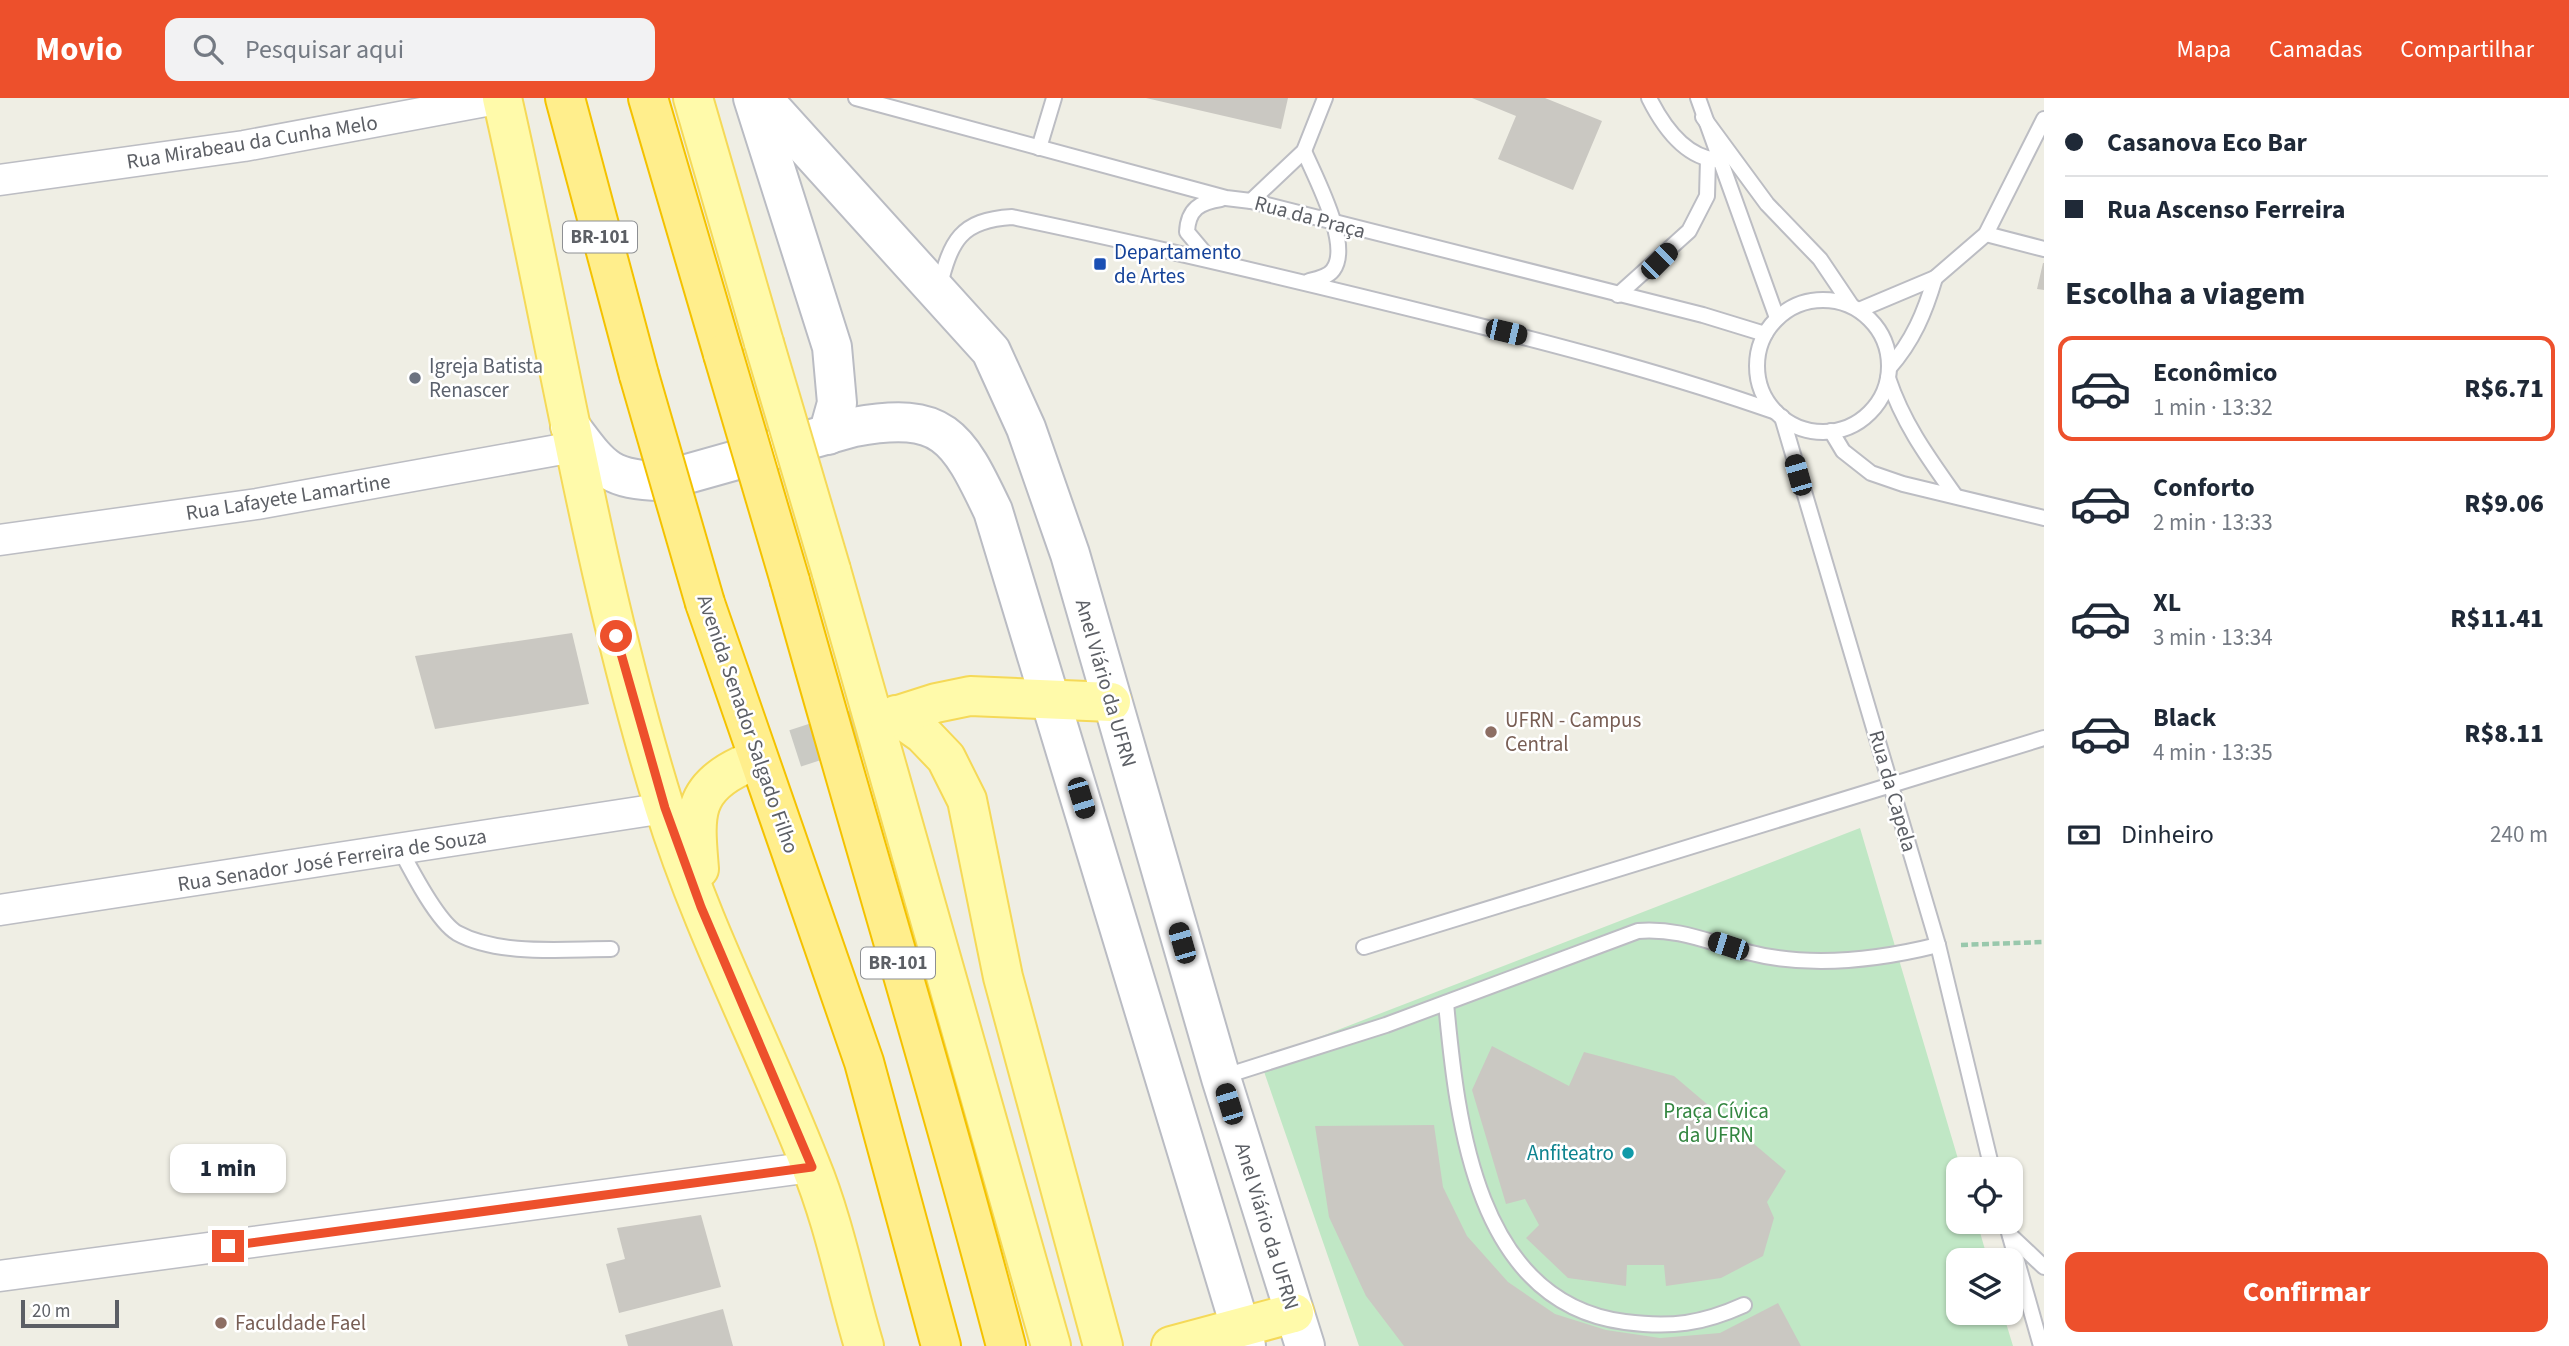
<!DOCTYPE html>
<html lang="pt">
<meta charset="utf-8">
<style>
:root{--surface:#fff;--page:#f2f2f3;--text:#1f2937;--muted:#747a83;--line:#e0e1e3;--accent:#ed502c}
body{margin:0;font-family:"Source Sans 3",sans-serif;background:var(--page);color:var(--text);height:100vh;display:flex;flex-direction:column;font-size:26px;white-space:nowrap}
*{box-sizing:border-box;margin:0}
p{font-size:23px;color:var(--muted)}
.icon{flex:none;width:38px;height:38px;fill:none;stroke:currentColor;stroke-width:2;stroke-linecap:round;stroke-linejoin:round}
.map{position:relative;flex:1;overflow:hidden}
.sheet{display:flex;flex-direction:column;background:var(--surface);width:525px}
.sheet>*{flex:none}
.guide{display:grid;align-content:center;height:154px;padding:0 21px;background:var(--surface)}
.controls{position:absolute;left:1946px;top:1059px;display:grid;gap:14px}
.controls a{display:grid;place-items:center;width:77px;height:77px;border-radius:14px;background:var(--surface);box-shadow:0 2px 5px #0004;font-size:35px}
.scale{position:absolute;left:21px;bottom:18px;width:98px;box-sizing:border-box;padding-left:7px;border:4px solid #5c5f65;border-top:0;font-size:19px;line-height:24px;white-space:nowrap;color:#5c5f65;-webkit-text-stroke:5px #fff;paint-order:stroke}
.end{position:absolute;width:32px;height:32px;margin:-16px;border:9px solid #ed502c;background:#fff;box-shadow:0 0 0 4px #fff}
.from{border-radius:50%}
.bubble{position:absolute;height:49px;border-radius:14px;background:var(--surface);box-shadow:0 2px 5px #0004;font-size:23px;font-weight:800;line-height:49px;text-align:center}
.car{position:absolute;width:21px;height:42px;margin:-21px -10px;border-radius:9px;box-shadow:0 0 5px 2px #0007;background:linear-gradient(#222 24%,#8ab4d8 0 40%,#222 0 76%,#8ab4d8 0 86%,#222 0)}
.guide b{display:flex;align-items:center;gap:24px;height:66px;font-size:26px}
.guide b+b{border-top:2px solid var(--line)}
.guide i{width:18px;height:18px;background:var(--text)}
ul{padding:0;list-style:none}
li{display:flex;align-items:center;gap:21px;height:105px;margin:0 14px 10px;padding:0 7px;border:4px solid transparent;border-radius:14px}
li div{flex:1}
li b{display:block;font-size:26px}
li em{font-style:normal;font-weight:800}
li.on{border-color:var(--accent)}
li>.icon{width:63px;height:63px;stroke-width:1.5}
h2{padding:0 21px;font-size:32px;line-height:84px}
.pay{display:flex;align-items:center;gap:18px;height:77px;padding:0 21px;font-size:26px}
.pay p{margin-inline-start:auto}
.button{display:flex;gap:14px;margin-top:auto;padding:14px 21px}
.button a{flex:1;height:80px;border-radius:14px;background:var(--accent);color:#fff;font-size:28px;font-weight:800;line-height:80px;text-align:center}
header{display:flex;align-items:center;gap:42px;box-sizing:border-box;height:98px;padding:0 35px;background:var(--accent);color:#fff}
header strong{font-size:33px}
nav{display:flex;gap:38px;margin-inline-start:auto;font-size:24px}
.search{width:490px;height:63px;background:var(--page);display:flex;align-items:center;gap:18px;box-sizing:border-box;padding:0 24px;border-radius:14px;color:var(--muted);font-size:26px}
main{display:flex;flex:1;min-height:0}
.map>svg:first-child{display:block}
.green{fill:#c0e7c5}
.building{fill:#cac8c2}
.lines{fill:none;stroke-linecap:round;stroke-linejoin:round}
.primary-tunnel{stroke:#cacac4;stroke-width:38;stroke-dasharray:38 19;stroke-linecap:butt}
.lane-casing{stroke:#bcbdc3;stroke-width:18}
.street-casing{stroke:#bcbdc3;stroke-width:33}
.secondary-casing{stroke:#babcc3;stroke-width:42}
.primary-casing{stroke:#f5d958;stroke-width:42}
.highway-casing{stroke:#f4c200;stroke-width:42}
.path{stroke:#99c8ac;stroke-width:4.5;stroke-dasharray:7 3.5;stroke-linecap:butt}
.lane{stroke:#fff;stroke-width:14}
.street{stroke:#fff;stroke-width:30}
.secondary{stroke:#fff;stroke-width:38}
.primary{stroke:#fffaaa;stroke-width:38}
.highway{stroke:#ffee8c;stroke-width:38}
.primary-bridge-casing{stroke:#f5d958;stroke-width:42;stroke-linecap:butt}
.highway-bridge-casing{stroke:#f4c200;stroke-width:42;stroke-linecap:butt}
.primary-bridge{stroke:#fffaaa;stroke-width:38}
.highway-bridge{stroke:#ffee8c;stroke-width:38}
.route{stroke:#ed502c;stroke-width:9}
.transit-dot{fill:#1a4fb4;stroke:#fff;stroke-width:2.5}
.worship-dot{fill:#6b7280;stroke:#fff;stroke-width:2.5}
.education-dot{fill:#8d6e63;stroke:#fff;stroke-width:2.5}
.culture-dot{fill:#0f9aa8;stroke:#fff;stroke-width:2.5}
.labels{text-anchor:middle;dominant-baseline:central;stroke-width:5;stroke-linejoin:round;paint-order:stroke}
.shield{fill:#fff;stroke:#8d8f93;stroke-width:2}
.shield-label{font-size:19px;font-weight:bold;fill:#5c5f65}
.street-label{font-size:21px;fill:#5c5f65;stroke:#fff}
.transit-label{font-size:21px;fill:#164399;stroke:#fff;text-anchor:start}
.worship-label{font-size:21px;fill:#5b616d;stroke:#fff;text-anchor:start}
.education-label{font-size:21px;fill:#785e54;stroke:#fff;text-anchor:start}
.park-label{font-size:21px;fill:#338640;stroke:#fff}
.culture-label{font-size:21px;fill:#0d838f;stroke:#fff;text-anchor:end}
</style>
<header>
<strong>Movio</strong>
<div class="search"><svg class="icon" aria-label="search" viewBox="0 0 24 24"><circle cx="10" cy="10" r="6"/><path d="M15 15l6 6"/></svg>Pesquisar aqui</div>
<nav><a>Mapa</a><a>Camadas</a><a>Compartilhar</a></nav>
</header>
<main>
<div class="map">
<svg width="2044" height="1248" viewBox="0 0 2044 1248">
<rect width="100%" height="100%" fill="#efeee4"/>
<polygon class="green" points="1860,730 1961,1071 1958,1071 1958,1124 1977,1124 1988,1162 1958,1162 1958,1214 2003,1215 2013,1248 1359,1248 1260,962"/>
<g class="building">
<polygon points="1146,0 1288,0 1281,31"/>
<polygon points="1472,0 1545,0 1602,23 1573,92 1498,61 1516,18"/>
<polygon points="2043,165 2044,165 2044,192 2037,191"/>
<polygon points="572,535 589,606 435,631 415,558"/>
<polygon points="1492,948 1569,988 1584,954 1674,978 1786,1073 1767,1104 1774,1120 1763,1158 1721,1180 1666,1188 1664,1167 1627,1167 1626,1188 1568,1180 1526,1140 1539,1127 1525,1101 1506,1106 1472,992"/>
<polygon points="1434,1027 1443,1089 1467,1138 1508,1184 1555,1216 1606,1232 1660,1240 1720,1235 1778,1205 1801,1248 1404,1248 1366,1198 1329,1119 1315,1028"/>
<polygon points="701,1117 721,1189 619,1215 606,1166 625,1161 617,1130"/>
<polygon points="723,1211 733,1248 628,1248 625,1237"/>
</g>
<g class="lines">
<polyline class="primary-tunnel" points="741,668 889,620"/>
<g class="lane-casing">
<g id="lane">
<polyline points="856,0 1226,100 1251,103 1703,217 1765,236"/>
<path d="M 1649,0 C 1662,26 1684,59 1717,62"/>
<polyline points="1698,0 1777,220"/>
<polyline points="1703,19 1767,106 1820,161 1851,207"/>
<polyline points="1039,50 1054,0"/>
<path d="M 1304,53 C 1315,79 1352,147 1333,172 C 1328,179 1318,181 1309,183"/>
<polyline points="1251,103 1304,53 1325,0"/>
<polyline points="1986,136 2044,151"/>
<path d="M 1208,159 L 1187,134 C 1188,111 1200,104 1221,101"/>
<path d="M 939,190 C 951,143 960,122 1012,119 C 1161,150 1308,185 1456,222 C 1564,249 1671,277 1776,314"/>
<polyline points="1618,197 1689,133 1707,98 1708,61"/>
<circle cx="1823" cy="268" r="66"/>
<polyline points="1859,212 1935,180 1986,136 2044,21"/>
<path d="M 1889,270 C 1913,243 1925,214 1935,180"/>
<path d="M 1888,280 C 1903,325 1927,358 1954,396"/>
<polyline points="1782,319 1938,847 1992,1071"/>
<polyline points="1831,333 1843,353 1871,375 1903,386 2044,420"/>
<path d="M 400,751 C 411,772 437,823 457,835 C 499,858 564,851 611,851"/>
<polyline points="1364,849 2044,640"/>
<path d="M 1446,905 C 1457,1024 1476,1205 1625,1224 C 1671,1230 1702,1226 1744,1207"/>
<path d="M 1222,979 L 1386,927 L 1638,833 C 1680,830 1707,844 1747,854 C 1808,870 1878,862 1938,847"/>
<polyline points="2006,1124 2041,1248"/>
<polyline points="2010,1137 2044,1169"/>
</g>
</g>
<g class="street-casing">
<g id="street">
<polyline points="0,82 244,48 502,0"/>
<polyline points="0,442 257,406 574,349"/>
<polyline points="0,812 665,710"/>
<polyline points="0,1178 812,1069"/>
</g>
</g>
<g class="secondary-casing">
<g id="secondary">
<polyline points="753,0 832,249 837,305 828,337"/>
<polyline points="762,0 991,253 1026,330 1070,456 1221,980 1305,1248"/>
<path d="M 570,328 C 601,369 607,382 662,383 L 854,329 C 943,313 957,337 993,413 L 1246,1248"/>
</g>
</g>
<g class="primary-casing">
<g id="primary">
<path d="M 502,0 C 556,236 592,476 664,708 C 702,831 763,946 810,1066 C 834,1124 846,1188 864,1248"/>
<polyline points="693,0 764,245"/>
<polyline points="831,472 1051,1248"/>
<polyline points="896,617 923,636 946,660 967,702 1003,879 1103,1248"/>
<polyline points="889,620 936,605 970,598 1111,604"/>
<path d="M 699,771 C 695,721 690,692 741,668"/>
<polyline points="1171,1248 1294,1215"/>
</g>
</g>
<g class="highway-casing">
<g id="highway">
<polyline points="565,0 639,277"/>
<polyline points="648,0 723,256"/>
<path d="M 790,483 C 861,738 939,992 1006,1248"/>
<polyline points="705,505 864,964 941,1248"/>
</g>
</g>
<polyline class="path" points="1961,847 2044,844"/>
<use href="#lane" class="lane"/>
<use href="#street" class="street"/>
<use href="#secondary" class="secondary"/>
<use href="#primary" class="primary"/>
<use href="#highway" class="highway"/>
<g class="primary-bridge-casing">
<polyline id="primary-bridge" points="764,245 831,472"/>
</g>
<g class="highway-bridge-casing">
<g id="highway-bridge">
<polyline points="723,256 790,483"/>
<polyline points="639,277 705,505"/>
</g>
</g>
<use href="#primary-bridge" class="primary-bridge"/>
<use href="#highway-bridge" class="highway-bridge"/>
</g>
<g class="lines">
<polyline class="route" points="228,1148 812,1069 701,809 665,710 616,538"/>
</g>
<rect class="transit-dot" x="1093" y="159" width="14" height="14" rx="3.5"/>
<circle class="worship-dot" cx="415" cy="280" r="7"/>
<g class="education-dot">
<circle cx="1491" cy="634" r="7"/>
<circle cx="221" cy="1225" r="7"/>
</g>
<circle class="culture-dot" cx="1628" cy="1055" r="7"/>
<g class="labels">
<g class="shield">
<rect x="563" y="123.5" width="74" height="31" rx="5"/>
<rect x="861" y="849.5" width="74" height="31" rx="5"/>
</g>
<g class="shield-label">
<text x="600" y="139">BR-101</text>
<text x="898" y="865">BR-101</text>
</g>
<g class="street-label">
<text transform="translate(252 44) rotate(-9)">Rua Mirabeau da Cunha Melo</text>
<text transform="translate(1310 119) rotate(15)">Rua da Praça</text>
<text transform="translate(288 399) rotate(-9)">Rua Lafayete Lamartine</text>
<text transform="translate(1106 585) rotate(74)">Anel Viário da UFRN</text>
<text transform="translate(748 626) rotate(71)">Avenida Senador Salgado Filho</text>
<text transform="translate(1893 693) rotate(74)">Rua da Capela</text>
<text transform="translate(332 762) rotate(-9)">Rua Senador José Ferreira de Souza</text>
<text transform="translate(1267 1128) rotate(73)">Anel Viário da UFRN</text>
</g>
<g class="transit-label">
<text x="1114" y="154">Departamento<tspan x="1114" dy="24">de Artes</tspan></text>
</g>
<g class="worship-label">
<text x="429" y="268">Igreja Batista<tspan x="429" dy="24">Renascer</tspan></text>
</g>
<g class="education-label">
<text x="1505" y="622">UFRN - Campus<tspan x="1505" dy="24">Central</tspan></text>
<text x="235" y="1225">Faculdade Fael</text>
</g>
<g class="park-label">
<text x="1716" y="1013">Praça Cívica<tspan x="1716" dy="24">da UFRN</tspan></text>
</g>
<g class="culture-label">
<text x="1614" y="1055">Anfiteatro</text>
</g>
</g>
</svg>
<div class="controls">
<a><svg class="icon" aria-label="locate" viewBox="0 0 24 24"><circle cx="12" cy="12" r="6"/><path d="M12 2v4M12 18v4M2 12h4M18 12h4"/></svg></a>
<a><svg class="icon" aria-label="layers" viewBox="0 0 24 24"><path d="M12 4l9 5-9 5-9-5zM3 14l9 5 9-5"/></svg></a>
</div>
<div class="scale">20 m</div>
<i class="end from" style="left:616px;top:538px"></i>
<i class="end" style="left:228px;top:1148px"></i>
<div class="bubble" style="left:170px;top:1046px;width:116px">1 min</div>
<i class="car" style="left:1659px;top:163px;rotate:45deg"></i>
<i class="car" style="left:1506px;top:234px;rotate:103deg"></i>
<i class="car" style="left:1798px;top:377px;rotate:344deg"></i>
<i class="car" style="left:1081px;top:700px;rotate:163deg"></i>
<i class="car" style="left:1182px;top:845px;rotate:344deg"></i>
<i class="car" style="left:1728px;top:848px;rotate:288deg"></i>
<i class="car" style="left:1229px;top:1006px;rotate:343deg"></i>
</div>
<section class="sheet">
<div class="guide">
<b><i class="from"></i>Casanova Eco Bar</b>
<b><i></i>Rua Ascenso Ferreira</b>
</div>
<h2>Escolha a viagem</h2>
<ul>
<li class="on"><svg class="icon" aria-label="car" viewBox="0 0 24 24"><path d="M5 17H2v-5l4-1 3-4h7l3 4 3 1v5h-3M9 17h6M6 11h13"/><circle cx="7" cy="17" r="2"/><circle cx="17" cy="17" r="2"/></svg><div><b>Econômico</b><p>1 min · 13:32</p></div><em>R$6.71</em></li>
<li><svg class="icon" aria-label="car" viewBox="0 0 24 24"><path d="M5 17H2v-5l4-1 3-4h7l3 4 3 1v5h-3M9 17h6M6 11h13"/><circle cx="7" cy="17" r="2"/><circle cx="17" cy="17" r="2"/></svg><div><b>Conforto</b><p>2 min · 13:33</p></div><em>R$9.06</em></li>
<li><svg class="icon" aria-label="car" viewBox="0 0 24 24"><path d="M5 17H2v-5l4-1 3-4h7l3 4 3 1v5h-3M9 17h6M6 11h13"/><circle cx="7" cy="17" r="2"/><circle cx="17" cy="17" r="2"/></svg><div><b>XL</b><p>3 min · 13:34</p></div><em>R$11.41</em></li>
<li><svg class="icon" aria-label="car" viewBox="0 0 24 24"><path d="M5 17H2v-5l4-1 3-4h7l3 4 3 1v5h-3M9 17h6M6 11h13"/><circle cx="7" cy="17" r="2"/><circle cx="17" cy="17" r="2"/></svg><div><b>Black</b><p>4 min · 13:35</p></div><em>R$8.11</em></li>
</ul>
<div class="pay"><svg class="icon" aria-label="cash" viewBox="0 0 24 24"><path d="M3 7h18v10H3z"/><circle cx="12" cy="12" r="2"/></svg>Dinheiro<p>240 m</p></div>
<div class="button"><a>Confirmar</a></div>
</section>
</main>
